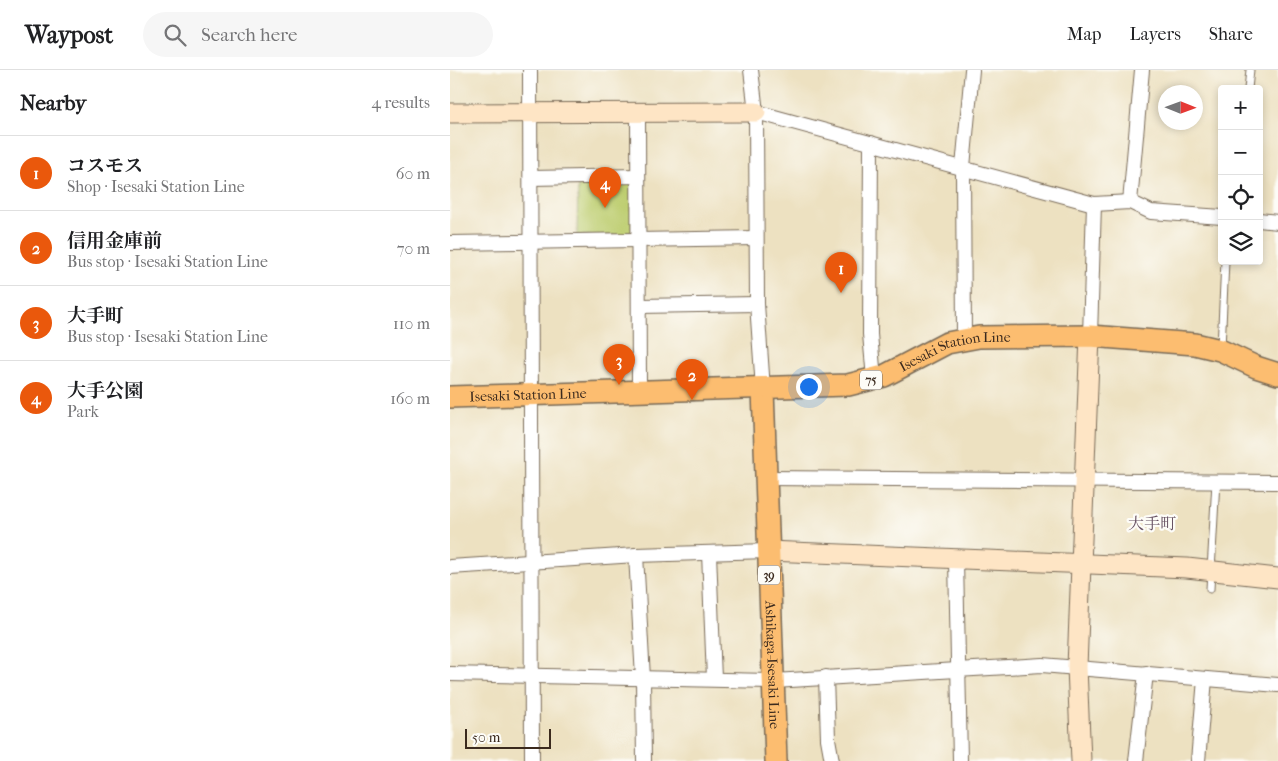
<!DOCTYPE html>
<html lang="en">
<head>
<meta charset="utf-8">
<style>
	body { margin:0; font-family:"IM FELL French Canon","Noto Serif JP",serif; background:#f6f6f6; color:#202124 }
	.controls { position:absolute; right:15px; top:15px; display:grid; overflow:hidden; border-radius:5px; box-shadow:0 2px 8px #0003 }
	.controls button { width:45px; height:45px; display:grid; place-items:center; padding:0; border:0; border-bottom:1px solid #e0e0e0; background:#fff; color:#202124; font:25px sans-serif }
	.compass { position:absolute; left:708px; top:15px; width:45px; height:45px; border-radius:50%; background:#fff; box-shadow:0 2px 8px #0003; rotate:91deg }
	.scale { position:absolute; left:15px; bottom:12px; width:86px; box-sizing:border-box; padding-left:5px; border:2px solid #3b2a1e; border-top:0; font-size:14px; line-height:18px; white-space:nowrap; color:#3b2a1e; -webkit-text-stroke:4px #fdfcf7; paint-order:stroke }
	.you { position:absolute; left:358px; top:316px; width:18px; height:18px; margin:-12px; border:4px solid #fff; border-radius:50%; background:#1a73e8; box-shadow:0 0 0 8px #1a73e833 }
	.badge { display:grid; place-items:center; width:32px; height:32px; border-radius:50%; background:#ea580c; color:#fff; font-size:16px; font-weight:700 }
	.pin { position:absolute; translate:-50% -41px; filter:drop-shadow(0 1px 2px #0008) }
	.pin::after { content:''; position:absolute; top:26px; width:18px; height:15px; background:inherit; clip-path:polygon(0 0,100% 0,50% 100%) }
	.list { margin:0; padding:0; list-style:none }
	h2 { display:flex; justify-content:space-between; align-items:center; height:65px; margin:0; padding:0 20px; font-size:21px }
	h2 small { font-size:16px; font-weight:400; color:#757577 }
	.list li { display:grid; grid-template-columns:32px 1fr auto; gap:15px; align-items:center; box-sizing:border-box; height:75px; padding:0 20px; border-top:1px solid #e0e0e0 }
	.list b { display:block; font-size:19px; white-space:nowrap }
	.list p { margin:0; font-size:16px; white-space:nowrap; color:#757577 }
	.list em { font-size:16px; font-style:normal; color:#757577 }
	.icon { flex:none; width:28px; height:28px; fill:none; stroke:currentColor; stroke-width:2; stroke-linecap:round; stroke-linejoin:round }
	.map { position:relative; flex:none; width:828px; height:691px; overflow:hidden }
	header { display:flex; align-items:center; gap:30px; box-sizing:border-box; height:70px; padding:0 25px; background:#fff; border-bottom:1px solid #e0e0e0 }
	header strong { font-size:24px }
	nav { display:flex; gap:28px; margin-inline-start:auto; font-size:18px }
	.search { width:350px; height:45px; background:#f6f6f6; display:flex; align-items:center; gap:12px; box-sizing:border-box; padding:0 18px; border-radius:28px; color:#757577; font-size:19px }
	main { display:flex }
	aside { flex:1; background:#fff }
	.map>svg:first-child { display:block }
	.green { fill:#bdcd6f; stroke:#7c7c46 }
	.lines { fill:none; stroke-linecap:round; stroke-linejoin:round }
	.lane-casing { stroke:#796a57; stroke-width:9 }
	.street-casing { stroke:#796a57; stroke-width:16 }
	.secondary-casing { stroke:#796a57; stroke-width:21 }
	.primary-casing { stroke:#796a57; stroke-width:24 }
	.lane { stroke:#fff; stroke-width:7 }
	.street { stroke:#fff; stroke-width:14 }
	.secondary { stroke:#fee5c5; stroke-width:19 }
	.primary { stroke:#fcbd6f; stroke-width:21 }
	.labels { text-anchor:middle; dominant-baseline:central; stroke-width:4.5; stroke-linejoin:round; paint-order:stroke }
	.shield { fill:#fdfcf7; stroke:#75695f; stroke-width:1 }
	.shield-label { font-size:12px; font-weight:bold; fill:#3b2a1e }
	.street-label { font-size:14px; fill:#3b2a1e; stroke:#fdfcf7 }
	.quarter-label { font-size:16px; fill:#685263; stroke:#fdfcf7 }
</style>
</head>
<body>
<header>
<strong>Waypost</strong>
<div class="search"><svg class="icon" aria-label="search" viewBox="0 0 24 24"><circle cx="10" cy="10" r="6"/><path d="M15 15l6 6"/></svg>Search here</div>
<nav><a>Map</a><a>Layers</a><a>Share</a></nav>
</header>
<main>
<aside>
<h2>Nearby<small>4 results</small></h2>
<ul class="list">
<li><span class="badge">1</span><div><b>コスモス</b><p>Shop · Isesaki Station Line</p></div><em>60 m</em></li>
<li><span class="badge">2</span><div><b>信用金庫前</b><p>Bus stop · Isesaki Station Line</p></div><em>70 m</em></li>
<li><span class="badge">3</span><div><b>大手町</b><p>Bus stop · Isesaki Station Line</p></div><em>110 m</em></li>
<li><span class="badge">4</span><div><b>大手公園</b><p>Park</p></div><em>160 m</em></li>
</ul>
</aside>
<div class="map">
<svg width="828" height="691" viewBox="0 0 828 691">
	<rect width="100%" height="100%" fill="#fdfcf7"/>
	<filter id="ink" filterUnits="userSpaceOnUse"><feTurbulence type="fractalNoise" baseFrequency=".02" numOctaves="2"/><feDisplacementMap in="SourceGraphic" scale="10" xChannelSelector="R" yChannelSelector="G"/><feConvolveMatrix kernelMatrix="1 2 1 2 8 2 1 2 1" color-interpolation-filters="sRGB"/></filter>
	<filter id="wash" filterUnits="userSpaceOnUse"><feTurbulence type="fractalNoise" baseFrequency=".0096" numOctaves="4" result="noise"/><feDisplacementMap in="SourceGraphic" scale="20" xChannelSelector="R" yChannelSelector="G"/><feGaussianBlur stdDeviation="1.12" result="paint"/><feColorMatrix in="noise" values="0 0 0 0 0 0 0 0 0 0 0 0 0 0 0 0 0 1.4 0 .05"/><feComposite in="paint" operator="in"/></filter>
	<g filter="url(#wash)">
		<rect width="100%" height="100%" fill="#ede1c1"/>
		<path class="green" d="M179 110 182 115V161L178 165 127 166 128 111Z"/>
	</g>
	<g filter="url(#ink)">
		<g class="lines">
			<g class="lane-casing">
				<g id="lane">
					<path d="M798 19 800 0"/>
					<path d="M771 278 775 191"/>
					<path d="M760 519 766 411"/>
				</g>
			</g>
			<g class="street-casing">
				<g id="street">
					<path d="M80 0 82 691"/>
					<path d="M301 0 306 42 307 234 313 319"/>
					<path d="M306 42 644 134 680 132 701 142 772 147"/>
					<path d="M188 43 189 322"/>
					<path d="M421 73 420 264 424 309"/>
					<path d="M81 108 188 106"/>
					<path d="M680 132 692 0"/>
					<path d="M809 150 828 152"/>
					<path d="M0 173 306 168"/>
					<path d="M189 236 307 234"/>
					<path d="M640 266 644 134"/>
					<path d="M514 269 513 97 522 0"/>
					<path d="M315 408 828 412"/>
					<path d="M259 483 264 609"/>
					<path d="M186 485 193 608 194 691"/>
					<path d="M506 489 510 691"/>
					<path d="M0 497 186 485 318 481"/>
					<path d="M0 604 324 611 592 595 828 615"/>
					<path d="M376 607 378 669 382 691"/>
					<path d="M686 691 696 603"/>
					<path d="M748 691 755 609"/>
				</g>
			</g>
			<g class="secondary-casing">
				<g id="secondary">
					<path d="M0 43 306 42"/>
					<path d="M318 481 737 498 828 508"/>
					<path d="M631 691 627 597 640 266"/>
				</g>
			</g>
			<g class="primary-casing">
				<g id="primary">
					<path id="s1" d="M313 319 326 691"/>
					<path id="s2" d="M0 327 398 315 434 306 497 273 529 267 640 266 745 274 770 280 806 297 828 304"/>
				</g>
			</g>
			<use href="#lane" class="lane"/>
			<use href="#street" class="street"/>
			<use href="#secondary" class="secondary"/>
			<use href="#primary" class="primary"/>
		</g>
	</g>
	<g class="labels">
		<g class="shield">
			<rect x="410" y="300.5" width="22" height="19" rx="4"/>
			<rect x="308" y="495.5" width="22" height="19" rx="4"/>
		</g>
		<g class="shield-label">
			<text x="421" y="310">75</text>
			<text x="319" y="505">39</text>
		</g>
		<g class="street-label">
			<text stroke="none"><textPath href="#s2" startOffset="512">Isesaki Station Line</textPath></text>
			<text stroke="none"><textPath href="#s2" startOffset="78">Isesaki Station Line</textPath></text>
			<text stroke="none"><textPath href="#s1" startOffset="276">Ashikaga-Isesaki Line</textPath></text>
		</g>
		<g class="quarter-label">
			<text x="702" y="453">大手町</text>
		</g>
	</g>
</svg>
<div class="controls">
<button>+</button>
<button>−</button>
<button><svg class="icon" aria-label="locate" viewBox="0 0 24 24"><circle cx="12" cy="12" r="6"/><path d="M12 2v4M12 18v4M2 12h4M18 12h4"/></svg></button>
<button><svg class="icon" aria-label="layers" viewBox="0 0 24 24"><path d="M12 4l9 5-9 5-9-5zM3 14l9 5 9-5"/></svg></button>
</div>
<svg class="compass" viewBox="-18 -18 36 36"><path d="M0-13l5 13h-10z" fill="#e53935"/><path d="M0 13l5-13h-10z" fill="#757577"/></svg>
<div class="scale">50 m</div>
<div class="you"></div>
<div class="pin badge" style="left:391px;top:223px">1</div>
<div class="pin badge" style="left:242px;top:330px">2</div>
<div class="pin badge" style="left:169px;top:315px">3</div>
<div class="pin badge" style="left:155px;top:138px">4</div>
</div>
</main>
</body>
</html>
